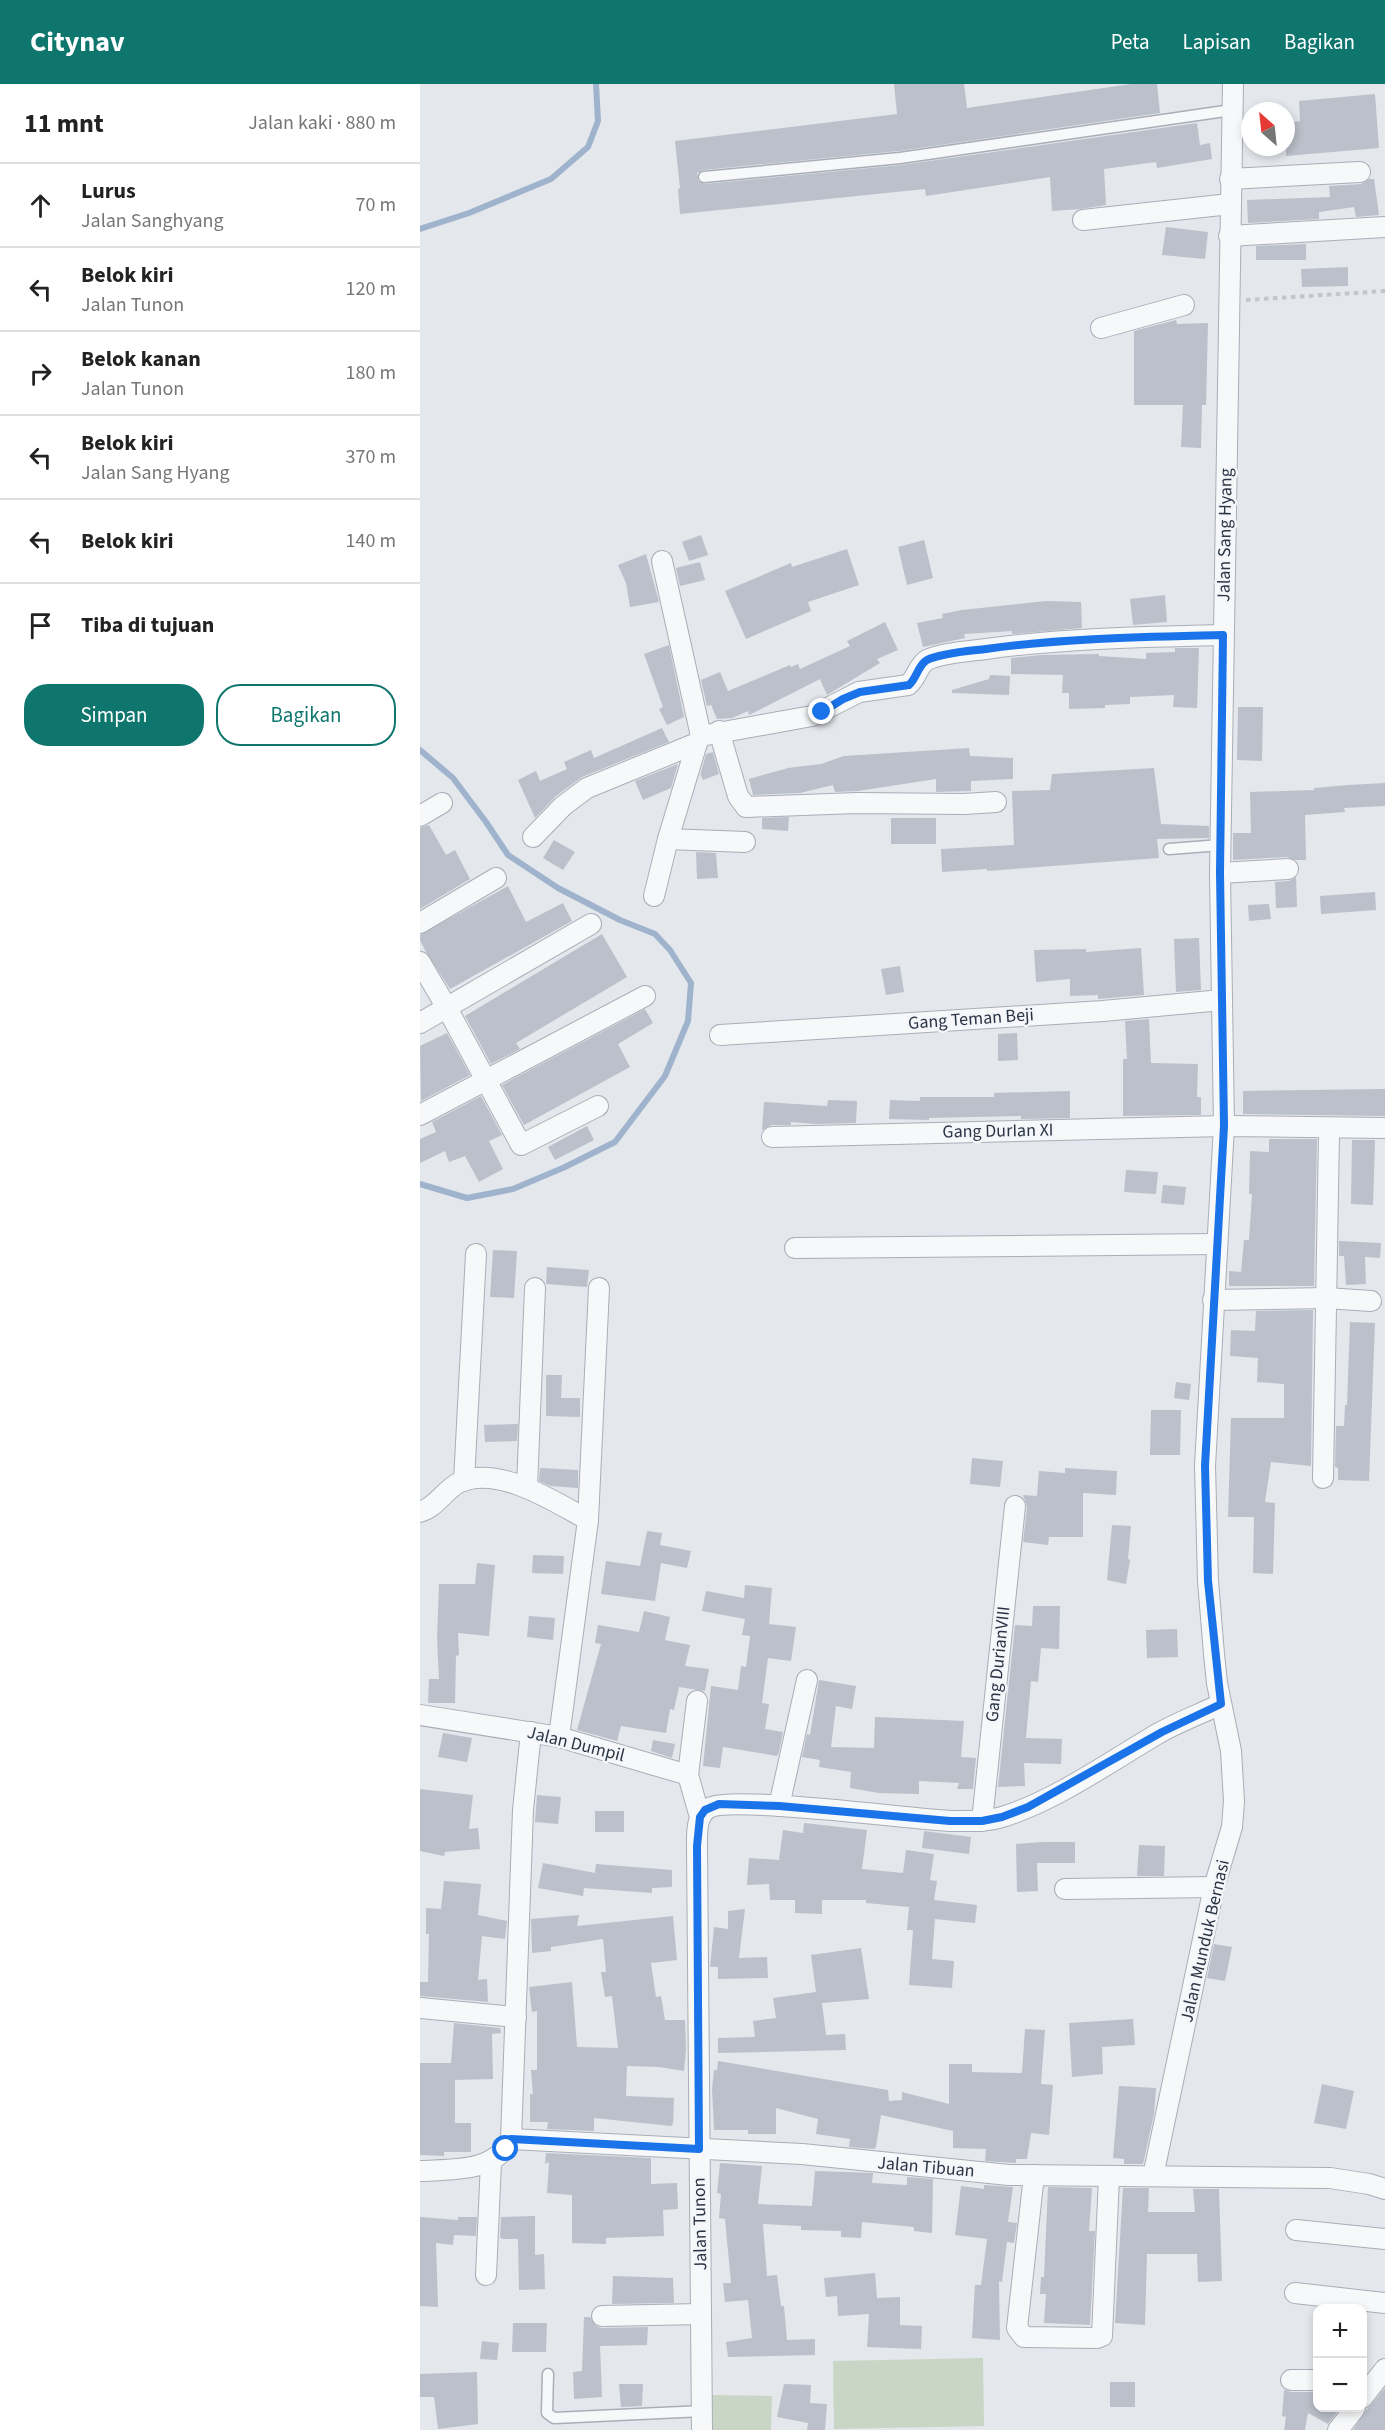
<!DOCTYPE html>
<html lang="id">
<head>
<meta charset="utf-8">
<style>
	body { margin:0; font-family:"Source Sans 3",sans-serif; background:#f2f2f2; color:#222 }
	.controls { position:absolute; right:18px; bottom:18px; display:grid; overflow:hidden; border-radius:12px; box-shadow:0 3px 9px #0003 }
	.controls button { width:54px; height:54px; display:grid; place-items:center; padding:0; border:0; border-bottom:2px solid #e0e0e0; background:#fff; color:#222; font:30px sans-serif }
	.compass { position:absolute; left:821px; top:18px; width:54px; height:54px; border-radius:50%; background:#fff; box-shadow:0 3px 9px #0003; rotate:333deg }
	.stop { position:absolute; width:18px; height:18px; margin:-14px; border:4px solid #1a73e8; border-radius:50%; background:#fff }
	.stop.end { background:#1a73e8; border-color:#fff; box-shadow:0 2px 6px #0008 }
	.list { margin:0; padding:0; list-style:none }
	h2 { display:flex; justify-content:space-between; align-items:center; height:78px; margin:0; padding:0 24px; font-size:26px }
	h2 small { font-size:20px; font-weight:400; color:#767676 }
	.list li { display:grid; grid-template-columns:39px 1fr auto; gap:18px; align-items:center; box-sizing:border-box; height:84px; padding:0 24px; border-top:2px solid #e0e0e0 }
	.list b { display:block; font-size:22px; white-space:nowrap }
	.list p { margin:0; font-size:20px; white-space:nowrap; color:#767676 }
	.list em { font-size:20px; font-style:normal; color:#767676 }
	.actions { display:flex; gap:12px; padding:18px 24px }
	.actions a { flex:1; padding:14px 0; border:2px solid #0f766e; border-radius:24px; text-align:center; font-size:21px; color:#0f766e }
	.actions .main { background:#0f766e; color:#fff }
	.icon { flex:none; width:33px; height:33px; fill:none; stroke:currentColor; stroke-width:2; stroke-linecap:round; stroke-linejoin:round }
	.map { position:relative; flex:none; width:965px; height:2346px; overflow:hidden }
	header { display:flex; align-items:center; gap:36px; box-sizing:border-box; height:84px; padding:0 30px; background:#0f766e; color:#fff }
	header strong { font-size:28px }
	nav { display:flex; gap:33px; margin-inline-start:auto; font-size:21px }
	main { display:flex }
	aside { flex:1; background:#fff }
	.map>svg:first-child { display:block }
	.green { fill:#c9d6c5 }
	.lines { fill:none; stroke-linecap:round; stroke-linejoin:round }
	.stream { stroke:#9fb4cc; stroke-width:6 }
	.building { fill:#bbc0ca }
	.lane-casing { stroke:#a9aeb7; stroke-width:13 }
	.street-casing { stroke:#a9aeb7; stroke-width:22 }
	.path { stroke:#c2c5cb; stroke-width:4; stroke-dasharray:4.5 4.5; stroke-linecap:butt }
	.lane { stroke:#f7f8fa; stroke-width:10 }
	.street { stroke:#f7f8fa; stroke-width:20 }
	.route { stroke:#1a73e8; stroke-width:8 }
	.labels { text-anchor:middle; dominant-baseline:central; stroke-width:5; stroke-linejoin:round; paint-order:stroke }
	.street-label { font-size:18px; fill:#2b3445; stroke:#f4f6f9 }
</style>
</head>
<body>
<header>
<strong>Citynav</strong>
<nav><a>Peta</a><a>Lapisan</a><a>Bagikan</a></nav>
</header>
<main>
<aside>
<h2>11 mnt<small>Jalan kaki · 880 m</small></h2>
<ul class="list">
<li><svg class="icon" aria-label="ahead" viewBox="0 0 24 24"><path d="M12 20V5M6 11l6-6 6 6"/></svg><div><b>Lurus</b><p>Jalan Sanghyang</p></div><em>70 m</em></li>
<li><svg class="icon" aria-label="left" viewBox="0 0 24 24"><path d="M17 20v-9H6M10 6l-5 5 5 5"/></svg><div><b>Belok kiri</b><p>Jalan Tunon</p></div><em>120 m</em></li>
<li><svg class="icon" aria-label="right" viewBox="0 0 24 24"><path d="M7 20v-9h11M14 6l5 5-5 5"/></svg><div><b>Belok kanan</b><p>Jalan Tunon</p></div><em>180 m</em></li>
<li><svg class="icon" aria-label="left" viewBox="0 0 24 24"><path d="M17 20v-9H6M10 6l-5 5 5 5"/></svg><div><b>Belok kiri</b><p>Jalan Sang Hyang</p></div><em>370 m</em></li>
<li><svg class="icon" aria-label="left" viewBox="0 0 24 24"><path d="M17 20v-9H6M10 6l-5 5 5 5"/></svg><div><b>Belok kiri</b></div><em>140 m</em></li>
<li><svg class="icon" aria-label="arrive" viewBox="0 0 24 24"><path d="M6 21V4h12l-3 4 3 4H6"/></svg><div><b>Tiba di tujuan</b></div></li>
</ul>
<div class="actions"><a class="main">Simpan</a><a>Bagikan</a></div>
</aside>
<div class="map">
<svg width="965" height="2346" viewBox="0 0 965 2346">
	<rect width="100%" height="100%" fill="#e4e7ec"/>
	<g class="green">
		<path d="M563 2274 564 2342 414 2345 413 2277Z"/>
		<path d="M291 2311 352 2312 351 2346H290Z"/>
	</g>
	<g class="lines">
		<g class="stream">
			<path d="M0 145 49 129 131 95 168 63 178 37 176 0"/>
			<path d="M0 666 33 694 66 738 88 771 138 804 200 836 235 850 250 866 271 899 268 937 245 992 195 1058 145 1083 93 1105 47 1114 0 1100"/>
		</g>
	</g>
	<g class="building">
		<path d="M474 0H544L547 24 711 0H737L740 29 479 67 283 86 277 89 278 97 285 100 481 81 777 39 780 61 790 59 792 75 737 84 736 78 684 85 686 121 660 125 632 127 630 93 506 112 505 105 260 130 258 105 260 104 255 57 477 30Z"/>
		<path d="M955 10 959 64 866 72V39L880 37 879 17Z"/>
		<path d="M949 95H954L959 131 936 133 934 123 899 128V135L828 139 827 116 910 113 909 102 941 100Z"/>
		<path d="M746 143 788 148 785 175 742 171Z"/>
		<path d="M886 160V176H836V162Z"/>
		<path d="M928 183V202L882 203 881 185Z"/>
		<path d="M756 236 757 240 788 239 786 321H782L781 364 761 363 763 321H714V247Z"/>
		<path d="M281 451 288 471 269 477 262 458Z"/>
		<path d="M504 456 513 494 487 501 478 463Z"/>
		<path d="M427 465 439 501 388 518 391 527 326 555 305 507 371 479 372 483Z"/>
		<path d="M226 470 239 518 210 523 206 499 198 481Z"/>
		<path d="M280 478 285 496 260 502 256 484Z"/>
		<path d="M745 511 747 538 713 541 710 515Z"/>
		<path d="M626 517 661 518 662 544 592 550V547L544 550 545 554 503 563 497 539 523 534 522 530 542 526Z"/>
		<path d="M465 538 478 566 457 575 460 579 407 611 400 595 329 631 328 627 312 634 297 635 291 621 287 622 281 596 300 588 308 607 370 581 371 583 378 580 380 585 430 562 427 557Z"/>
		<path d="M249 561 264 633 247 641 239 625 243 623 224 570Z"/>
		<path d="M755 564H779L777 624 753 623 754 611 710 613V620L685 621V624L649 625V609H642L643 591 591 590V574L621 571 679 570V572L726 575V569L755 568Z"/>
		<path d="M570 591 590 592 589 611 532 609V606L569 595Z"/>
		<path d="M818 623H843L842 677 817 676Z"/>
		<path d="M242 644 249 658 162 693 136 712 115 734 98 696 116 687 120 697 147 685 144 678 171 666 174 674Z"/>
		<path d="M549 664 550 672 593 674V695L551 697V707L516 708V695L438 707 415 708 413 701 380 709 333 711 329 695 368 684 401 680 424 672Z"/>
		<path d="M293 668 299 690 283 696 281 691 280 692 286 670Z"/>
		<path d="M258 680 251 704 223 716 215 697Z"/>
		<path d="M734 684 741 740 789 742V754L737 755 739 774 567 787V785L522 788 521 765 594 761 592 707 630 706 632 690Z"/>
		<path d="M965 699V722L924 724 925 728 885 731 886 776H875L867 773 813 776V749H831L830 708 894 706V704L928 701Z"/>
		<path d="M369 733 368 747 342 745V734Z"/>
		<rect x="471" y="734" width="45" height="26"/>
		<path d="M9 741 26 771 35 766 50 795 0 825V744Z"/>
		<path d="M134 756 155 768 143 786 123 774Z"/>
		<path d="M276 768 296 769 298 794 277 795Z"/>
		<path d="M876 793 877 823 856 824 855 798 869 797Z"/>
		<path d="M88 802 106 838 143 819 152 837 30 905 6 868 0 856V851Z"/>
		<path d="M955 808 956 826 901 830 900 812Z"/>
		<path d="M849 820 851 835 829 837 828 821Z"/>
		<path d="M182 850 207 893 96 959 100 965 71 980 45 932Z"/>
		<path d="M779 854 781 906 756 908 754 855Z"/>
		<path d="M721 864 724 911 678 915V911L650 912V895L616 898 614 866 666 865V868Z"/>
		<path d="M480 882 484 908 466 911 461 885Z"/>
		<path d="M225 925 233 939 198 960 210 983 104 1041 82 1001Z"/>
		<path d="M729 935 731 979 778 980 777 1013H781V1031L703 1032V975H707L705 937Z"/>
		<path d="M27 949 50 991 1 1017 0 962Z"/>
		<path d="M597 949 598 976 578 977V950Z"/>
		<path d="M965 1005V1032L823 1030V1007Z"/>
		<path d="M650 1007V1034L601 1035V1032L509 1034V1036L469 1035 470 1016 500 1017V1013H574V1009Z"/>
		<path d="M61 1012 82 1051 69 1057 83 1085 59 1098 45 1072 29 1078 25 1067 0 1079V1055L16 1048 12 1038Z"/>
		<path d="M408 1016 437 1017 436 1039 396 1040 371 1038V1041H351L342 1046 344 1018 407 1022Z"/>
		<path d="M167 1042 174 1056 135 1076 128 1063Z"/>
		<path d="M849 1055H897L894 1202H809V1187L821 1188 824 1156H829L832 1110H829L830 1067 849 1068Z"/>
		<path d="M932 1056H955L953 1121 931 1120Z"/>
		<path d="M706 1086 738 1088 736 1110 704 1108Z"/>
		<path d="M743 1101 766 1103 764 1121 741 1119Z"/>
		<path d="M919 1157 961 1159 960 1174 945 1173 946 1200 926 1201 924 1172H919Z"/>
		<path d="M73 1166 97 1167 94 1214 70 1213Z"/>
		<path d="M127 1183 169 1186 167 1203 126 1200Z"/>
		<path d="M893 1226 891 1382 851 1378 845 1418 855 1419 853 1490 833 1489 834 1433H808L811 1334H864V1300L837 1298 838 1274 810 1272 811 1246 835 1247 836 1227Z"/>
		<path d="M930 1238 955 1239 949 1397 918 1396V1384L915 1383 916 1342H924L925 1321H927Z"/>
		<path d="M126 1291H142L141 1314H160V1333L126 1332Z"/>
		<path d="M756 1298 771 1300 769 1316 754 1314Z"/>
		<path d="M731 1326H761L760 1371H730Z"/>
		<path d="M98 1340 97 1357 65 1358 64 1341Z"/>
		<path d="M552 1374 583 1377 580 1403 550 1400Z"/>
		<path d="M120 1384 158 1386V1404L130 1402 119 1397Z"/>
		<path d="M645 1384 697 1387 696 1411 663 1409V1453H629L628 1461 603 1458 607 1423 603 1411 617 1412 619 1387 645 1389Z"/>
		<path d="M692 1441 711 1442 708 1475 710 1476 706 1500 687 1496Z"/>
		<path d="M227 1447 242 1449 240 1461 271 1467 267 1484 241 1479 235 1517 181 1510 186 1477 220 1482Z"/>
		<path d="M113 1471 144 1472 143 1490 112 1489Z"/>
		<path d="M57 1479 75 1481 69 1552 38 1549 39 1571 36 1572 35 1619H8L9 1595H19L17 1555 19 1500H55Z"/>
		<path d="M325 1501 352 1504 349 1540 376 1543 371 1577 348 1574 342 1619 349 1620 345 1645 363 1648 359 1668 357 1672 303 1663 300 1684 283 1682 291 1602 318 1606 321 1582 326 1583 330 1552 322 1551 325 1535 282 1527 286 1507 324 1514Z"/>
		<path d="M613 1522H640L639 1565 621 1564 618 1598 611 1597 606 1654 642 1655 641 1680 604 1679 605 1702 578 1703 595 1541 612 1542Z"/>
		<path d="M224 1527 250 1533 245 1556 270 1561 265 1582 289 1585 285 1607 259 1603 254 1626 250 1625 246 1649 201 1642 197 1657 157 1646 181 1560 175 1559 178 1541 219 1548Z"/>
		<path d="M109 1532 135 1534 133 1556 107 1553Z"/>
		<path d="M757 1545 758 1573 727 1574 726 1546Z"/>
		<path d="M399 1596 436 1602 432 1625 416 1622 411 1663 454 1664 455 1633 544 1637 541 1673 556 1674 553 1705H537L539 1699 499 1697V1710L459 1709 430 1704 431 1688 399 1683 400 1676 382 1673 387 1650 390 1651Z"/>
		<path d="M23 1649 52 1654 47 1678 18 1673Z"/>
		<path d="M233 1656 255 1660 252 1674 231 1667Z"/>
		<path d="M0 1705 53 1711 49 1745 58 1744 60 1765 25 1768 24 1772 0 1767Z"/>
		<path d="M117 1711 141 1713 138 1740 115 1738Z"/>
		<rect x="175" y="1727" width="29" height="21"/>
		<path d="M384 1739 447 1746 442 1785 483 1789 486 1766 514 1770 510 1796 517 1797 514 1816 557 1821 555 1839 515 1835 512 1875 534 1877 532 1904 489 1901 493 1846H487L489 1823 446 1819V1816H402V1830L375 1829V1816H350L349 1800 327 1801 329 1774 359 1776 363 1746 383 1749Z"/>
		<path d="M504 1747 551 1753 549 1770 502 1764Z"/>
		<path d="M622 1758H655V1779H617L618 1807 597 1808 596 1760Z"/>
		<path d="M719 1761 745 1762 744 1792H717Z"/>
		<path d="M123 1779 175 1789 176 1780 252 1786V1803L232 1804V1809L164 1804 163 1812 118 1804Z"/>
		<path d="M24 1797 61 1800 58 1831 87 1837 85 1855 62 1852 58 1896 67 1895 68 1918 0 1912V1898H8L9 1850H6V1824L21 1825Z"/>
		<path d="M325 1825 319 1874 347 1873 348 1894 298 1895V1883H290L294 1843 308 1845V1827Z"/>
		<path d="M159 1831 157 1842 253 1832 257 1876 231 1879 236 1913 241 1912 245 1936H265L266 1965 264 1987 239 1983 207 1982 206 2012 254 2014 253 2040 251 2042 174 2034V2047L127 2045 128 2038H110V2010H113L111 1986H117V1927L112 1928 109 1903 152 1898 157 1963 198 1964 192 1912 185 1913 181 1888H186L183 1855 131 1863V1867L112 1869 111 1835Z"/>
		<path d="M794 1860 812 1863 805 1897 787 1894Z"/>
		<path d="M441 1864 449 1915 402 1919 406 1951 425 1950 426 1966 298 1969V1954L335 1953 333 1937 356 1934 353 1914 396 1908 391 1871Z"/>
		<path d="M713 1935 715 1961 682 1963 683 1990 652 1993 649 1939Z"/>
		<path d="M34 1939 80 1944 81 1949 72 1950 73 1995 35 1996V2039H51V2068H24V2072L0 2071V1979H31Z"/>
		<path d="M605 1945 625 1946 621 2000 633 2001 629 2051 611 2049 607 2075H596V2079L565 2077 566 2065 533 2064V2047L461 2031 456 2063 454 2065 429 2063 430 2055 396 2050 398 2035 356 2024V2050H328V2046H294L292 2005 294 1986H297L298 1977 468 2006 469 2017 482 2016V2008L529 2020V1980H552V1988L602 1989Z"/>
		<path d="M902 2000 934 2007 926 2045 894 2039Z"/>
		<path d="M699 2002 736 2004 734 2030 723 2080H704V2075L693 2074Z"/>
		<path d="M126 2069 231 2074V2100L257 2099 258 2125 243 2126 244 2152 186 2154V2160L152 2159V2111L127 2109 129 2078 125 2080Z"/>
		<path d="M300 2079 342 2082 338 2120 392 2122 395 2087 453 2089 452 2099 487 2101V2093L513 2095 512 2149 494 2147V2143L442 2138 441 2154 421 2153V2147L381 2146V2142L343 2140 347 2192 357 2191 361 2222H364L367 2256 395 2255V2271L308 2273 306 2258 332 2254 328 2216 305 2218 303 2199H311L305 2135 299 2134 301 2110 297 2109Z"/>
		<path d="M564 2101 593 2103 588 2138 597 2139 594 2159 587 2158 582 2198 579 2197 580 2256 552 2254 555 2201H561L567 2155 535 2151 541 2102 564 2105Z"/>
		<path d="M628 2103 672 2104 669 2147H675L670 2241 624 2239 626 2210H620L621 2193H624Z"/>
		<path d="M703 2104H729L728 2128H775L773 2105H799L802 2197 778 2198 777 2170H727L725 2241 695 2239Z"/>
		<path d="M115 2132V2171L124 2170 125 2205 99 2206 98 2155H82L80 2153 81 2133Z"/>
		<path d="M0 2133 38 2136V2133H57L56 2152 34 2151 33 2161 16 2159 18 2223 0 2222Z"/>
		<path d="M455 2189 457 2214 480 2213V2241L502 2242 501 2265 447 2263 449 2230 418 2232 417 2212 406 2213 404 2194Z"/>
		<path d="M193 2192 253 2194 254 2219 192 2220Z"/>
		<path d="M164 2233H170L176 2242 182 2244 228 2243 227 2261 180 2262 182 2313 154 2315 153 2288 162 2287Z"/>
		<path d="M93 2239H127L126 2268H92Z"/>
		<path d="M62 2257 79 2259 77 2276 60 2275Z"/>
		<path d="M57 2288 58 2340 18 2345 14 2313H0V2290Z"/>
		<rect x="690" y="2298" width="25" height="25"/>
		<path d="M199 2300H223L222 2322 201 2323Z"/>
		<path d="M364 2300 391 2301 390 2319 407 2320 405 2346H387L388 2339 357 2333Z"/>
		<path d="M965 2304V2346H933L947 2325Z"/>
		<path d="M864 2306 871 2308H897V2324H920L908 2340 888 2329 885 2346H864L866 2333 862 2332Z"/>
	</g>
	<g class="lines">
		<g class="lane-casing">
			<g id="lane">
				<path d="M284 93 480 74 812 26"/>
				<path d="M749 765 801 761"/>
				<path d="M128 2290 127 2329 134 2334 283 2327"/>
			</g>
		</g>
		<g class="street-casing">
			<g id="street">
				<path d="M810 95 940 88"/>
				<path d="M663 136 810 120"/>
				<path d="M809 152 965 143"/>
				<path d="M681 244 764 221"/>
				<path d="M242 477 281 652"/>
				<path d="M299 647 318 712 326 723 437 719 544 720 576 718"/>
				<path d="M277 659 248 755 325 758"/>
				<path d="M0 732 22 719"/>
				<path d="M113 753 143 722 167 704 277 659 281 652 392 632 439 608 488 601C497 594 498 581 507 576 521 569 550 567 566 565 644 554 723 553 803 551"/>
				<path d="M800 789 868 785"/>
				<path d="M234 812 248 755"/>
				<path d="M0 839 76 794"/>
				<path d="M0 878 27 924 101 1061 178 1022"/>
				<path d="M0 939 171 840"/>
				<path d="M300 951 683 927 802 916"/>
				<path d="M0 1031 225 912"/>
				<path d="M352 1053 804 1042 965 1044"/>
				<path d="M375 1164 797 1160"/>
				<path d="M793 1216 906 1214 951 1217"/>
				<path d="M903 1394 909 1051"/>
				<path d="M44 1397 56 1170"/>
				<path d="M107 1403 115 1204"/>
				<path d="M0 1428C17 1423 24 1406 40 1398 79 1381 135 1418 168 1436"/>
				<path d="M0 1631 139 1653 258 1688 268 1691 280 1733"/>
				<path d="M139 1653 168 1436 179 1204"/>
				<path d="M268 1691 277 1617"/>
				<path d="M359 1722 387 1596"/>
				<path d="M562 1737 595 1422"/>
				<path d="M645 1805 794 1803"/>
				<path d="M0 1924 96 1933"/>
				<path d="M91 2055 382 2070 589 2091 910 2094 949 2100 965 2105"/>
				<path d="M0 2087C33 2085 75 2089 91 2055L103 1726 111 1648"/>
				<path d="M614 2091 597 2244 604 2253 677 2254 682 2252 689 2093"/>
				<path d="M733 2092 794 1803 812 1743 814 1717 811 1667 797 1599 794 1570 788 1497 785 1382 804 1042 800 789 813 0"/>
				<path d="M876 2146 965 2155"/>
				<path d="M66 2191 71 2078"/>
				<path d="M875 2209 965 2219"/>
				<path d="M182 2232 281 2230"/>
				<path d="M871 2296H898"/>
				<path d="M942 2314 965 2285"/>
				<path d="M282 2346 277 1762C277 1750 276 1733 287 1725 307 1710 495 1736 532 1737 549 1737 566 1738 582 1733 635 1717 691 1677 739 1649 759 1638 780 1630 801 1620"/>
				<path d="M918 2346 935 2324"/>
			</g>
		</g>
		<path class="path" d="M826 216 965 207"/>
		<use href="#lane" class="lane"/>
		<use href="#street" class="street"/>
	</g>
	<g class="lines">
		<path class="route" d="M86 2065 91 2055 279 2065 277 1762 280 1733 285 1726 299 1720 359 1722 530 1737H562L582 1733 608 1723 742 1648 801 1620 788 1497 785 1382 804 1042 800 789 803 551C723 553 644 554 566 565 550 567 521 569 507 576 498 581 497 594 489 601L440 608 423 615 402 628"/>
	</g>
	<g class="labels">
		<g class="street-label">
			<text transform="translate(805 451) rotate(-89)">Jalan Sang Hyang</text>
			<text transform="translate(551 935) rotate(-4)">Gang Teman Beji</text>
			<text transform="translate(578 1047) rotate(-1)">Gang DurIan XI</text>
			<text transform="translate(578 1580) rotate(-84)">Gang DurianVIII</text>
			<text transform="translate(156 1660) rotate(14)">Jalan Dumpil</text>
			<text transform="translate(785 1857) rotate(-77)">Jalan Munduk Bernasi</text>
			<text transform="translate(506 2083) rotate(5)">Jalan Tibuan</text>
			<text transform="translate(280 2140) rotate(-91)">Jalan Tunon</text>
		</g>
	</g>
</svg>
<div class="controls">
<button>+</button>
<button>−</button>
</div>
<svg class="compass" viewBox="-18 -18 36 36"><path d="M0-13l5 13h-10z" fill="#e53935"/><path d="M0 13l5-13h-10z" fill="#767676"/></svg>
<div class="stop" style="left:86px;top:2065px"></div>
<div class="stop end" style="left:402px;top:628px"></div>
</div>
</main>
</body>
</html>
